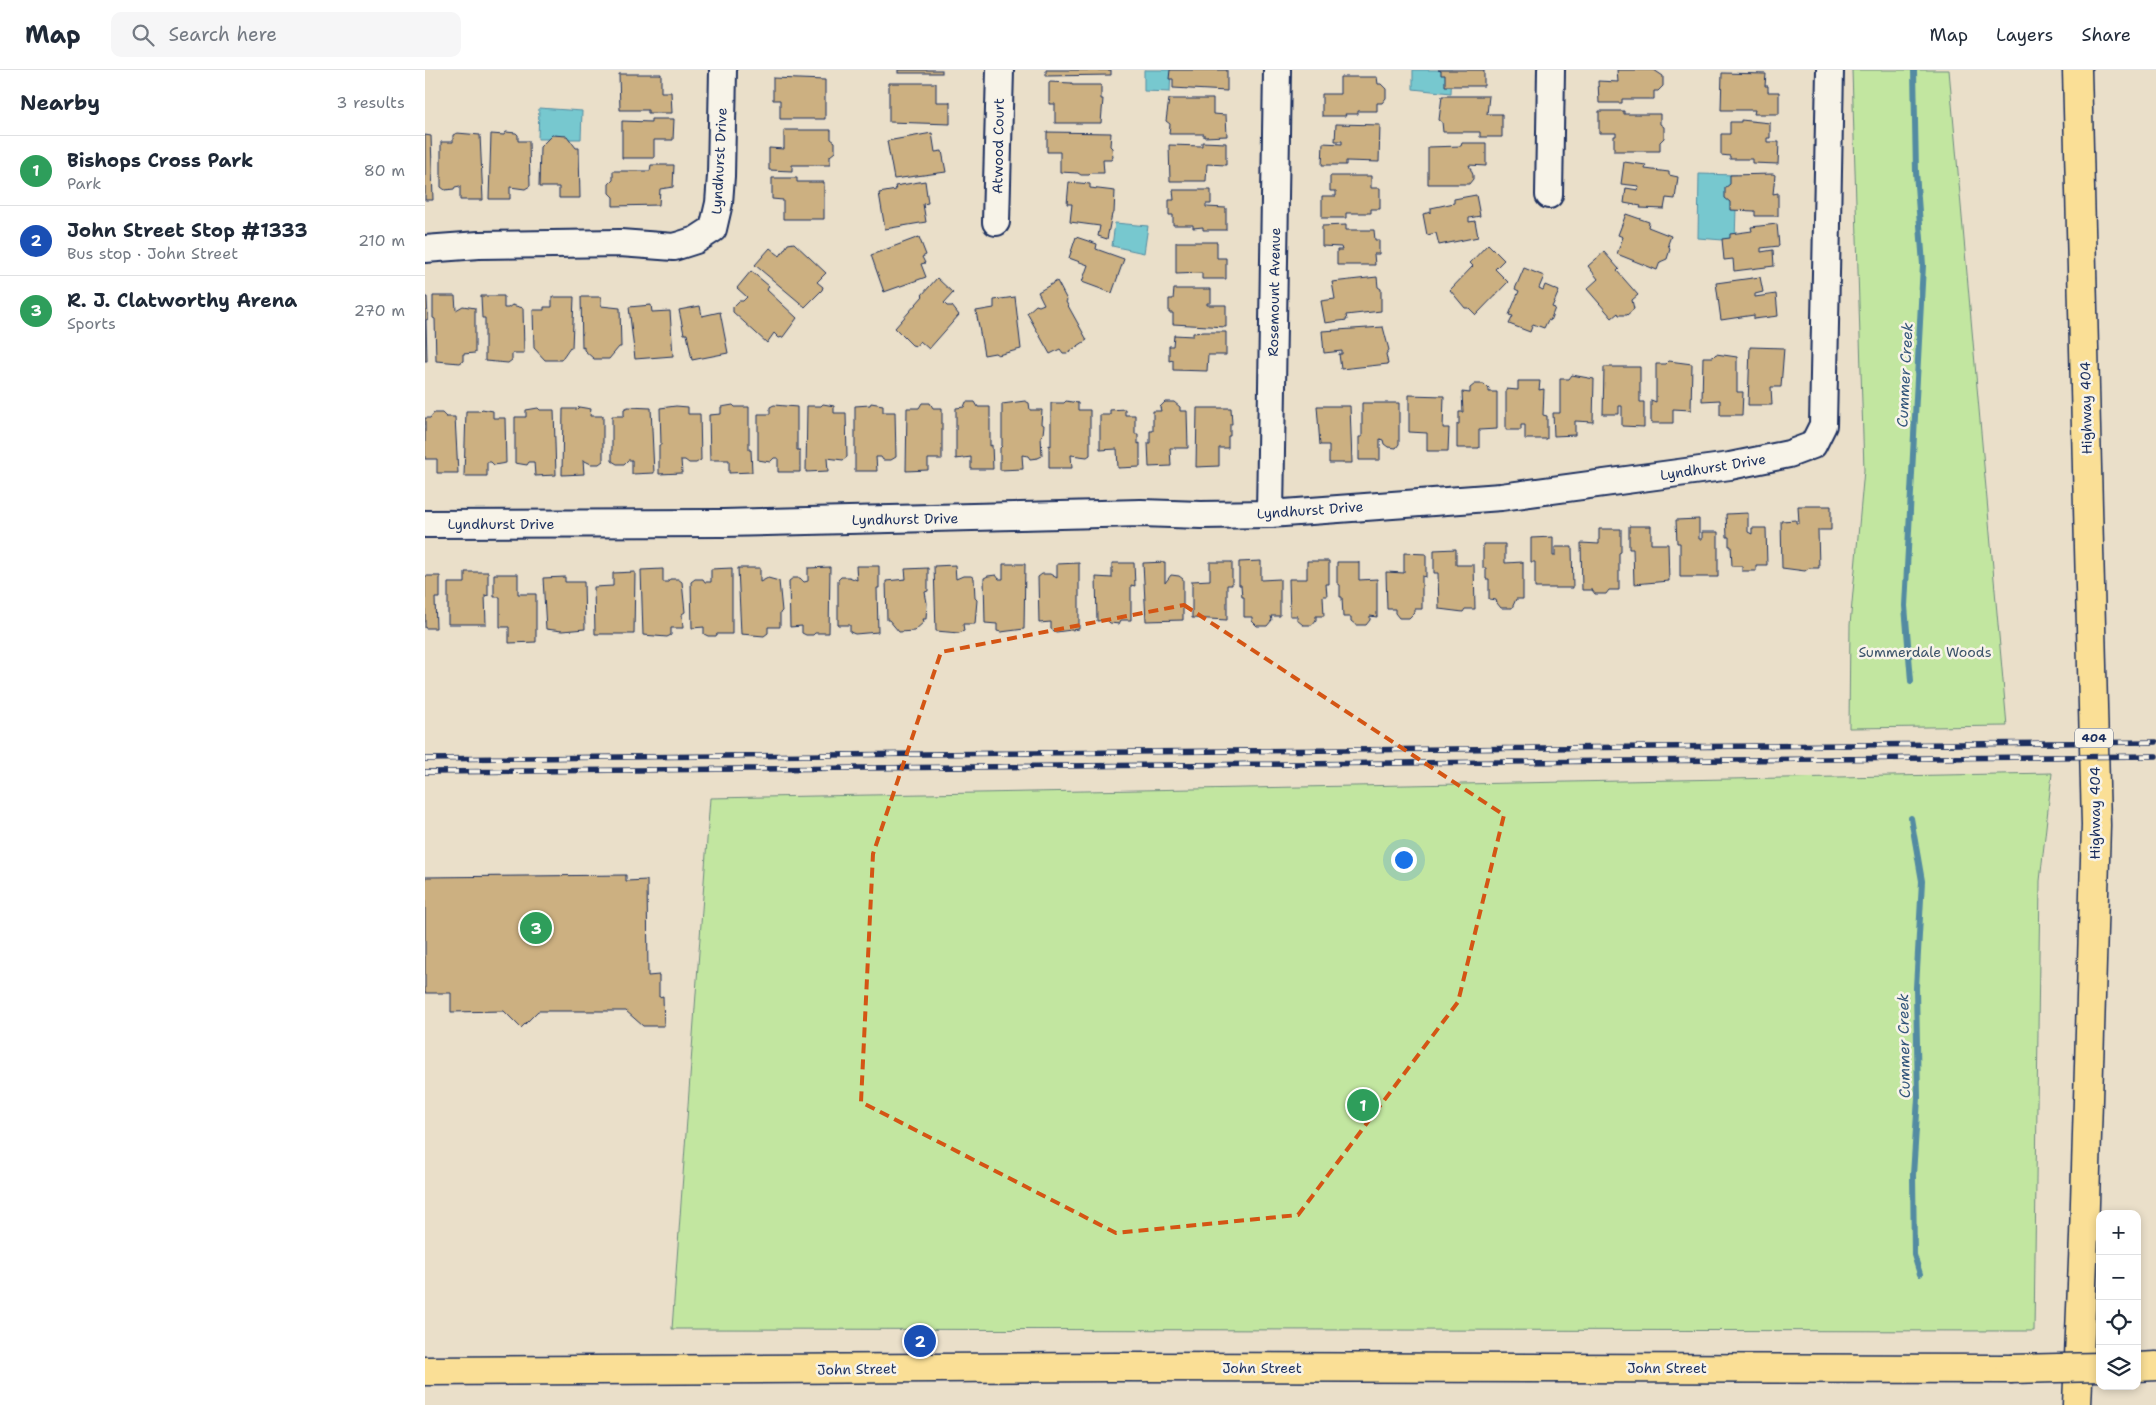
<!DOCTYPE html>
<html lang="en">
<head>
<meta charset="utf-8">
<style>
	body { margin:0; font-family:"Shantell Sans",sans-serif; background:#f6f6f7; color:#1f2937 }
	.controls { position:absolute; right:15px; bottom:15px; display:grid; overflow:hidden; border-radius:10px; box-shadow:0 2px 8px #0003 }
	.controls button { width:45px; height:45px; display:grid; place-items:center; padding:0; border:0; border-bottom:1px solid #e0e1e3; background:#fff; color:#1f2937; font:25px sans-serif }
	.you { position:absolute; left:978px; top:789px; width:18px; height:18px; margin:-12px; border:4px solid #fff; border-radius:50%; background:#1a73e8; box-shadow:0 0 0 8px #1a73e833 }
	.badge { display:grid; place-items:center; width:32px; height:32px; border-radius:50%; background:#2563eb; color:#fff; font-size:16px; font-weight:700 }
	.pin { position:absolute; translate:-50% -50%; border:2px solid #fff; box-shadow:0 1px 5px #0006 }
	.list { margin:0; padding:0; list-style:none }
	h2 { display:flex; justify-content:space-between; align-items:center; height:65px; margin:0; padding:0 20px; font-size:21px }
	h2 small { font-size:16px; font-weight:400; color:#747a83 }
	.list li { display:grid; grid-template-columns:32px 1fr auto; gap:15px; align-items:center; box-sizing:border-box; height:70px; padding:0 20px; border-top:1px solid #e0e1e3 }
	.list b { display:block; font-size:19px; white-space:nowrap }
	.list p { margin:0; font-size:16px; white-space:nowrap; color:#747a83 }
	.list em { font-size:16px; font-style:normal; color:#747a83 }
	.icon { flex:none; width:28px; height:28px; fill:none; stroke:currentColor; stroke-width:2; stroke-linecap:round; stroke-linejoin:round }
	.map { position:relative; flex:none; width:1731px; height:1335px; overflow:hidden }
	header { display:flex; align-items:center; gap:30px; box-sizing:border-box; height:70px; padding:0 25px; background:#fff; border-bottom:1px solid #e0e1e3 }
	header strong { font-size:24px }
	nav { display:flex; gap:28px; margin-inline-start:auto; font-size:18px }
	.search { width:350px; height:45px; background:#f6f6f7; display:flex; align-items:center; gap:12px; box-sizing:border-box; padding:0 18px; border-radius:10px; color:#747a83; font-size:19px }
	main { display:flex }
	aside { flex:1; background:#fff }
	.map>svg:first-child { display:block }
	.green { fill:#c2e6a0; stroke:#6e8a7f }
	.water { fill:#77c8cf; stroke:#528ba2 }
	.lines { fill:none; stroke-linecap:round; stroke-linejoin:round }
	.stream { stroke:#528ba2; stroke-width:6 }
	.building { fill:#ccb081; stroke:#1b2f5e }
	.minor-casing { stroke:#1b2f5e; stroke-width:30 }
	.major-casing { stroke:#1b2f5e; stroke-width:31 }
	.highway-casing { stroke:#1b2f5e; stroke-width:31 }
	.minor { stroke:#f7f3e8; stroke-width:26 }
	.major { stroke:#fadf96; stroke-width:28 }
	.highway { stroke:#fadf96; stroke-width:28 }
	.rail-casing { stroke:#1b2f5e; stroke-width:5.5 }
	.rail { stroke:#f7f3e8; stroke-width:4; stroke-dasharray:11; stroke-linecap:butt }
	.major-bridge-casing { stroke:#1b2f5e; stroke-width:31; stroke-linecap:butt }
	.major-bridge { stroke:#fadf96; stroke-width:28 }
	.marked { fill:none; stroke:#d45514; stroke-width:4; stroke-dasharray:10 6; stroke-linejoin:round }
	.labels { text-anchor:middle; dominant-baseline:central; stroke-width:5; stroke-linejoin:round; paint-order:stroke }
	.shield { fill:#f7f3e8; stroke:#5d6a87; stroke-width:1 }
	.shield-label { font-size:12px; font-weight:bold; fill:#1b2f5e }
	.street-label { font-size:14px; fill:#1b2f5e; stroke:#f7f3e8 }
	.park-label { font-size:14px; fill:#3c546b; stroke:#f7f3e8 }
	.water-label { font-size:15px; font-style:italic; fill:#32557a; stroke:#f7f3e8 }
</style>
</head>
<body>
<header>
<strong>Map</strong>
<div class="search"><svg class="icon" aria-label="search" viewBox="0 0 24 24"><circle cx="10" cy="10" r="6"/><path d="M15 15l6 6"/></svg>Search here</div>
<nav><a>Map</a><a>Layers</a><a>Share</a></nav>
</header>
<main>
<aside>
<h2>Nearby<small>3 results</small></h2>
<ul class="list">
<li><span class="badge" style="background:#2e9e5b">1</span><div><b>Bishops Cross Park</b><p>Park</p></div><em>80 m</em></li>
<li><span class="badge" style="background:#1a4fb4">2</span><div><b>John Street Stop #1333</b><p>Bus stop · John Street</p></div><em>210 m</em></li>
<li><span class="badge" style="background:#2e9e5b">3</span><div><b>R. J. Clatworthy Arena</b><p>Sports</p></div><em>270 m</em></li>
</ul>
</aside>
<div class="map">
<svg width="1731" height="1335" viewBox="0 0 1731 1335">
	<rect width="100%" height="100%" fill="#eadfc9"/>
	<filter id="ink" filterUnits="userSpaceOnUse"><feTurbulence type="fractalNoise" baseFrequency=".02" numOctaves="2"/><feDisplacementMap in="SourceGraphic" scale="10" xChannelSelector="R" yChannelSelector="G"/><feConvolveMatrix kernelMatrix="1 2 1 2 8 2 1 2 1" color-interpolation-filters="sRGB"/></filter>
	<g filter="url(#ink)">
		<g class="green">
			<path d="M1427 0H1524L1582 656 1424 658 1425 555 1439 400Z"/>
			<path d="M1627 703 1615 811 1609 1261 247 1259 285 728Z"/>
		</g>
		<g class="water">
			<path d="M719 0H746L745 22 719 21Z"/>
			<path d="M988 0H1027L1026 23 988 19Z"/>
			<path d="M114 38 157 41 156 69H113Z"/>
			<path d="M1274 104 1312 105 1310 171 1273 168Z"/>
			<path d="M690 153 723 156 719 183 687 176Z"/>
		</g>
		<g class="lines">
			<g class="stream">
				<path d="M1486 611 1480 536 1498 195 1491 102 1489 0"/>
				<path d="M1486 748 1497 811 1491 918 1493 1028 1488 1105 1489 1185 1495 1204"/>
			</g>
		</g>
		<g class="building">
			<rect x="473" y="0" width="44" height="3"/>
			<path d="M621 0H686V5L621 6Z"/>
			<path d="M745 0H802V21L748 18V9H744Z"/>
			<path d="M1013 0H1059V16H1020V5H1016V1Z"/>
			<path d="M1192 0H1229L1238 6V16L1233 21H1229V29H1197V33H1174L1173 11 1193 12Z"/>
			<path d="M1297 3 1341 4 1340 16H1343V22H1354V44H1329L1330 40H1296Z"/>
			<path d="M194 4H236V22H246L247 43H223V40H195Z"/>
			<path d="M915 7H952L953 14H956L961 19V28L957 33H952V41H933V44H920L921 46H897V24H915Z"/>
			<path d="M348 8 400 10V49H355V30H348Z"/>
			<path d="M624 12 647 13V15H676V29H678L676 53H630V34H624Z"/>
			<path d="M464 13H511V32H525V54L464 52Z"/>
			<path d="M1017 26H1064L1062 44H1077V67H1055V62H1018L1017 52 1014 50Z"/>
			<path d="M744 29H788V44L801 45 802 66 779 67V64H744L745 54 741 51Z"/>
			<path d="M1174 41H1199V44H1235V54L1239 57V68L1235 72V81H1189V66H1191V63H1174Z"/>
			<path d="M226 49H249L248 70H229V88H197V51L226 52Z"/>
			<path d="M1316 50 1345 53V68H1342V72H1354L1353 94 1327 93V89H1305V86L1296 85V64H1305V52H1316Z"/>
			<path d="M911 54 955 55 954 92 921 91V95H897L898 73 917 74V71H910Z"/>
			<path d="M359 60H406V69L410 72V82L405 86V95H367V101L344 100V78L359 79Z"/>
			<path d="M81 62 91 63 93 65V71H104L105 116 100 119 85 117V129H64L66 64 79 65Z"/>
			<path d="M622 62 686 63 685 76 687 78 688 87 686 90H678L679 103H666L664 105H656L653 103 635 102V82H622Z"/>
			<path d="M32 63 55 65 58 130H35V116L30 117 29 119 20 120 16 117V72H28V65Z"/>
			<path d="M507 63 510 82 517 81 521 102 469 109 462 71Z"/>
			<path d="M0 65 6 66 8 130H0Z"/>
			<path d="M127 65 142 66 151 78H154L155 128H134V117H114L115 77Z"/>
			<path d="M777 72 801 73V95L782 94 781 111H745L744 75 777 76Z"/>
			<path d="M1037 73H1061V96L1044 95 1048 105V109L1044 114H1003V77L1036 76Z"/>
			<path d="M1199 92 1221 95 1220 99 1244 102V105L1253 107 1250 129 1241 128 1239 139 1215 138 1216 136 1199 133 1201 118 1213 120 1214 116 1196 114Z"/>
			<path d="M226 95H249L248 117 235 119 234 135 188 136V127L184 123V114L188 110V101H225Z"/>
			<path d="M1348 104 1350 105 1348 124 1353 123V146H1330V141L1305 140V132L1300 128V118L1305 114V105Z"/>
			<path d="M905 106H946V118H955V139H946V143H921V148H897V126H911V121H905Z"/>
			<path d="M347 108H372V112H399V149H358V130L347 129Z"/>
			<path d="M500 111 503 133 498 134 501 152 460 159 454 123 471 120 470 116Z"/>
			<path d="M644 112 665 114V118L690 121 689 143 687 144 682 169 673 166 675 156 645 152 647 134H642Z"/>
			<path d="M748 120H786V134H781V137L801 138V160H778V157L768 158V155H748V145H744V130H749Z"/>
			<path d="M1051 125 1055 146 1044 148V152L1050 151 1053 167 1014 175 1011 163 1002 165 998 144 1006 142V138L1029 133V129Z"/>
			<path d="M1201 144 1224 152 1223 157 1246 166 1243 174 1245 179 1242 189 1235 192 1232 200 1192 184 1198 167 1193 165Z"/>
			<path d="M1352 154 1354 176 1336 178V182L1348 180 1349 196 1309 201 1308 189 1299 190 1297 169 1305 168V164L1327 161 1326 157Z"/>
			<path d="M921 155V160H949L950 170H954V184H949L950 195H912V180H917L916 177 897 176V156Z"/>
			<path d="M494 167 501 185 497 187 500 193 496 194 501 207 459 222 446 185Z"/>
			<path d="M651 167 672 174 671 179 699 189 687 223 657 212 663 195 644 188Z"/>
			<path d="M751 172H792V188H801V209H777V203L751 204Z"/>
			<path d="M369 173 401 203 392 212 398 217 397 220 380 237 330 195 345 178 355 186 363 174Z"/>
			<path d="M1063 174 1079 190 1070 199 1083 212 1051 245 1044 238H1040L1025 220 1048 196 1045 193Z"/>
			<path d="M1179 182 1194 199 1192 201 1213 225 1207 230 1209 239 1202 245H1194L1193 243 1187 248 1162 219 1173 209 1163 196Z"/>
			<path d="M1099 198 1119 206 1114 218 1118 220 1120 215 1134 221 1127 237 1130 238 1125 251 1123 250 1119 258 1108 254 1105 262 1084 254 1088 246 1084 245 1094 221 1090 219Z"/>
			<path d="M326 201 344 216 342 220 372 248 358 267 354 268 349 263 342 273 308 242V237L314 231H318L322 227 312 218Z"/>
			<path d="M952 207 953 217 956 219V241L921 245 922 250 900 253 896 231 910 229 907 212Z"/>
			<path d="M1335 207 1338 222 1330 224V227L1351 224 1353 246 1329 249V245L1296 250 1291 213Z"/>
			<path d="M512 208 528 223 519 233 522 236H527L534 245 504 279 495 271 491 276 487 275 470 258 498 226 497 225Z"/>
			<path d="M632 211 642 230 641 232 662 270 642 283H638L635 279 625 284 602 243 611 235 614 236 619 234 613 222Z"/>
			<path d="M749 219H786V233H782V235H801V257L748 254V243H744V229H748Z"/>
			<path d="M8 226H30L31 240 38 236 50 238V283L38 284V291L35 293 11 291 10 249 8 248Z"/>
			<path d="M56 226H79V238H83L87 235 98 238 99 283H87V290L83 293 60 291V248H57Z"/>
			<path d="M0 227H2L3 249 1 250 2 291H0Z"/>
			<path d="M127 227H149L147 278 145 277 136 290H120L109 278 108 240H119V237H127Z"/>
			<path d="M156 227H176V236L195 238 196 277H194L184 289H169L159 280V277L157 278Z"/>
			<path d="M590 227 596 279 573 285 570 283 559 285 551 241 569 238V230Z"/>
			<path d="M226 235 227 242 245 241 248 286 210 289 204 237Z"/>
			<path d="M275 236 277 246 295 242 303 283 267 290 262 264H259L254 240Z"/>
			<path d="M958 257 964 280 961 284 963 294 916 299 914 284H917V281L899 283 897 261Z"/>
			<path d="M779 262H801V285H783L782 301 748 300V290L744 291V276H748L749 265 768 266V263Z"/>
			<path d="M1325 277 1359 278 1356 317H1346L1347 335H1323Z"/>
			<path d="M1291 284 1312 287V322H1318L1317 345H1295V330L1277 331 1278 287H1288Z"/>
			<path d="M1244 291 1267 294 1266 340 1248 339V353H1226V330L1231 332V294H1241Z"/>
			<path d="M1179 297H1215V332H1219V357L1197 356V336H1194V344H1178Z"/>
			<path d="M1147 305 1169 309 1168 352 1150 351V365L1129 366 1128 343H1135V309H1144Z"/>
			<path d="M1093 311H1115L1114 320 1119 319 1118 345 1122 346V369H1100V355H1096V360H1081V319L1093 320Z"/>
			<path d="M1050 314H1059L1064 319V322H1072V359L1054 360V378H1032V354H1034V342H1038L1037 322 1045 323V318Z"/>
			<path d="M984 325 1019 326 1018 358H1024L1023 381H1002V363L984 362Z"/>
			<path d="M600 331 604 333 605 340H617L616 354 619 355 618 364 616 366 617 386 613 388 605 389 603 386 597 385 598 399 575 400V378L577 376V334Z"/>
			<path d="M641 331 653 333V340H665V385L662 387 646 385 647 398H624V375L626 376V333H639Z"/>
			<path d="M541 332H550L553 337H565V376L567 375 568 399H546V387L531 389V338L539 337Z"/>
			<path d="M740 332H749L755 337V341H762L763 378H745L746 396 724 397 723 373H725V361H728V341H736L735 337Z"/>
			<path d="M446 333 458 335V342H470L471 387 466 390H458L456 387H451L452 401H430V336L445 335Z"/>
			<path d="M497 333H505L508 338H517V389H503V400L481 401 482 338H494Z"/>
			<path d="M937 333H974V374L971 378 963 377 959 374 958 370 955 369V390H934V367H937Z"/>
			<path d="M398 334 409 336V343H421L422 387 418 390 402 388 403 401 381 402 382 336H396Z"/>
			<path d="M308 335 310 337H324V380H326L327 402 304 403V390H285L284 345 296 344V337Z"/>
			<path d="M349 335 372 337V380H375V402H353V388H349L345 392 333 390V344H345V337Z"/>
			<path d="M251 336 263 337V344H275L276 390 271 393H264L260 390H256L257 403 234 404V375H236L235 338Z"/>
			<path d="M892 336H925L927 393H904V375H895Z"/>
			<path d="M154 337 166 339 165 346H178V391L174 394H166L158 390 159 404 137 405 138 339H152Z"/>
			<path d="M203 337 226 338 229 403 207 404V390H203L199 394H192L187 391V346H199V339Z"/>
			<path d="M113 338 115 340H129L131 405 110 406 109 392H104L102 395 90 393V347H101V340Z"/>
			<path d="M772 338H806L807 354H805V366H803V378H794V396L771 397Z"/>
			<path d="M57 339 68 341V348H80L81 393 69 395 66 392H62V406H39L41 341H55Z"/>
			<path d="M700 339V345H710V364H713V374L715 373V397L693 398 692 379 675 380V345H685V340Z"/>
			<path d="M9 343H17L21 347H30L33 403H12V389H0V348H5Z"/>
			<path d="M1373 436H1406V460H1393L1394 498H1384L1380 501 1357 498 1356 451 1371 450V453H1374Z"/>
			<path d="M1323 443V462L1327 464V458H1341L1342 495H1331V501H1317V496H1307L1306 476H1304V467H1302L1301 444Z"/>
			<path d="M1274 449V469H1277V462H1293V507H1255V473H1252L1251 450Z"/>
			<path d="M1204 456H1226V474H1243L1244 511 1209 514 1208 479H1204Z"/>
			<path d="M1174 459H1196V482L1194 483V520H1184L1181 524H1170L1167 520H1157L1156 473 1174 474Z"/>
			<path d="M1128 467V486H1130V477H1147L1148 518H1110V492H1106V468Z"/>
			<path d="M1058 474H1080V493L1098 492V529H1091L1087 538H1076L1072 533 1071 530 1064 529V509H1061V498H1058Z"/>
			<path d="M1031 479V495H1049L1050 539H1040L1038 542 1014 539 1013 503H1009V480Z"/>
			<path d="M979 483 1001 484V507L997 506V539H989V543L984 548H974L970 543V539H962L961 502 979 503Z"/>
			<path d="M836 491V510L855 509V546H846L847 550 842 556H832L827 551V547H819V527H817L816 515H814V492Z"/>
			<path d="M882 491H904V514H901L902 526H898L899 546H891V550L887 555H878L872 550V546H865L864 509H882Z"/>
			<path d="M740 492V513L746 505 754 506 758 509V550L721 551 718 493Z"/>
			<path d="M785 492H807V515H802V550L767 548V511L785 510Z"/>
			<path d="M912 492H934V510L952 509V547L945 546V550L941 555H931L926 551V547H918L917 527H915V515L912 513Z"/>
			<path d="M654 493V559L631 562 626 559V552L614 553 613 507 617 504H625L632 508V494Z"/>
			<path d="M687 493H709L710 516 706 515V550H696L694 554 685 553 682 550 672 551 671 507 687 508Z"/>
			<path d="M578 494H600L599 559 576 562 572 561V554L560 553 559 508 563 506 571 505 574 509H578Z"/>
			<path d="M530 495 531 509 538 506H546L549 508 550 528 552 530 550 554H538L539 561 534 563 511 561 509 496Z"/>
			<path d="M431 496H454V518H452L453 562 430 564 425 562V555H413V510L416 507H424L432 510Z"/>
			<path d="M405 497 404 563H390L388 565H381L377 563V556L365 557 364 511 368 508H375L379 512 383 511V498Z"/>
			<path d="M307 498V564H292L291 566H283L279 564V557L267 558 266 512 270 509H278L280 512H286V499Z"/>
			<path d="M313 498H335V512L343 508 354 511 357 541 355 543V557H343V563L339 566 316 564Z"/>
			<path d="M503 498V521L500 522 502 533 501 549H498L499 552 489 561 474 562 464 550H462L461 511 481 509 480 499Z"/>
			<path d="M238 499V512H243L245 509H253L257 512 260 542 257 544 258 558H246V565L242 567 218 565 216 500Z"/>
			<path d="M40 502H63V526L60 525 61 554H23V513H40Z"/>
			<path d="M210 502 209 564H170L169 517 188 516V503Z"/>
			<path d="M69 504H93V524H111V572L84 573V557H75V527H69Z"/>
			<path d="M0 506H15V528H10L11 558H0Z"/>
			<path d="M140 507V512H159L160 559 137 561 121 559 118 508Z"/>
			<path d="M201 805V811L222 810 223 906 234 905V927L238 926 239 956H218L201 941H113L96 958 79 941 26 942V923H0V807Z"/>
		</g>
		<g class="lines">
			<g class="minor-casing">
				<g id="minor">
					<path d="M1124 125 1126 0"/>
					<path d="M571 152 575 0"/>
					<path d="M0 179 54 175 195 173 249 177 271 170 288 159 294 133 296 106 298 0"/>
					<path d="M845 444 852 0"/>
					<path d="M0 454 298 453 716 443 776 445 845 444 1076 427 1305 396 1364 384 1388 375 1398 355 1405 0"/>
				</g>
			</g>
			<g class="major-casing">
				<g id="major">
					<path d="M1712 1297 1731 1296"/>
					<path d="M0 1301 690 1297 1585 1299"/>
				</g>
			</g>
			<g class="highway-casing">
				<path id="highway" d="M1652 1335 1659 1167 1671 755 1652 0"/>
			</g>
			<use href="#minor" class="minor"/>
			<use href="#major" class="major"/>
			<use href="#highway" class="highway"/>
			<g class="rail-casing">
				<g id="rail">
					<path d="M0 689 1731 672"/>
					<path d="M0 702 1731 686"/>
				</g>
			</g>
			<use href="#rail" class="rail"/>
			<g class="major-bridge-casing">
				<path id="major-bridge" d="M1585 1299 1675 1297"/>
			</g>
			<use href="#major-bridge" class="major-bridge"/>
		</g>
	</g>
	<path class="marked" d="M759 535 1079 745 1033 932 873 1145 691 1163 436 1032 448 784 516 582Z"/>
	<g class="labels">
		<rect class="shield" x="1650" y="658.5" width="38" height="19" rx="4"/>
		<g class="shield-label">
			<text x="1669" y="668">404</text>
		</g>
		<g class="street-label">
			<text transform="translate(573 76) rotate(-89)">Atwood Court</text>
			<text transform="translate(294 91) rotate(-87)">Lyndhurst Drive</text>
			<text transform="translate(849 222) rotate(-89)">Rosemount Avenue</text>
			<text transform="translate(1661 338) rotate(-91)">Highway 404</text>
			<text transform="translate(1288 397) rotate(-9)">Lyndhurst Drive</text>
			<text transform="translate(885 440) rotate(-4)">Lyndhurst Drive</text>
			<text transform="translate(480 449) rotate(-1)">Lyndhurst Drive</text>
			<text x="76" y="454">Lyndhurst Drive</text>
			<text transform="translate(1670 743) rotate(-90)">Highway 404</text>
			<text x="837" y="1298">John Street</text>
			<text x="1242" y="1298">John Street</text>
			<text transform="translate(432 1299) rotate(-1)">John Street</text>
		</g>
		<g class="park-label">
			<text x="1500" y="582">Summerdale Woods</text>
		</g>
		<g class="water-label">
			<text transform="translate(1480 305) rotate(-87)">Cummer Creek</text>
			<text transform="translate(1479 976) rotate(-91)">Cummer Creek</text>
		</g>
	</g>
</svg>
<div class="controls">
<button>+</button>
<button>−</button>
<button><svg class="icon" aria-label="locate" viewBox="0 0 24 24"><circle cx="12" cy="12" r="6"/><path d="M12 2v4M12 18v4M2 12h4M18 12h4"/></svg></button>
<button><svg class="icon" aria-label="layers" viewBox="0 0 24 24"><path d="M12 4l9 5-9 5-9-5zM3 14l9 5 9-5"/></svg></button>
</div>
<div class="you"></div>
<div class="pin badge" style="left:938px;top:1035px;background:#2e9e5b">1</div>
<div class="pin badge" style="left:495px;top:1271px;background:#1a4fb4">2</div>
<div class="pin badge" style="left:111px;top:858px;background:#2e9e5b">3</div>
</div>
</main>
</body>
</html>
